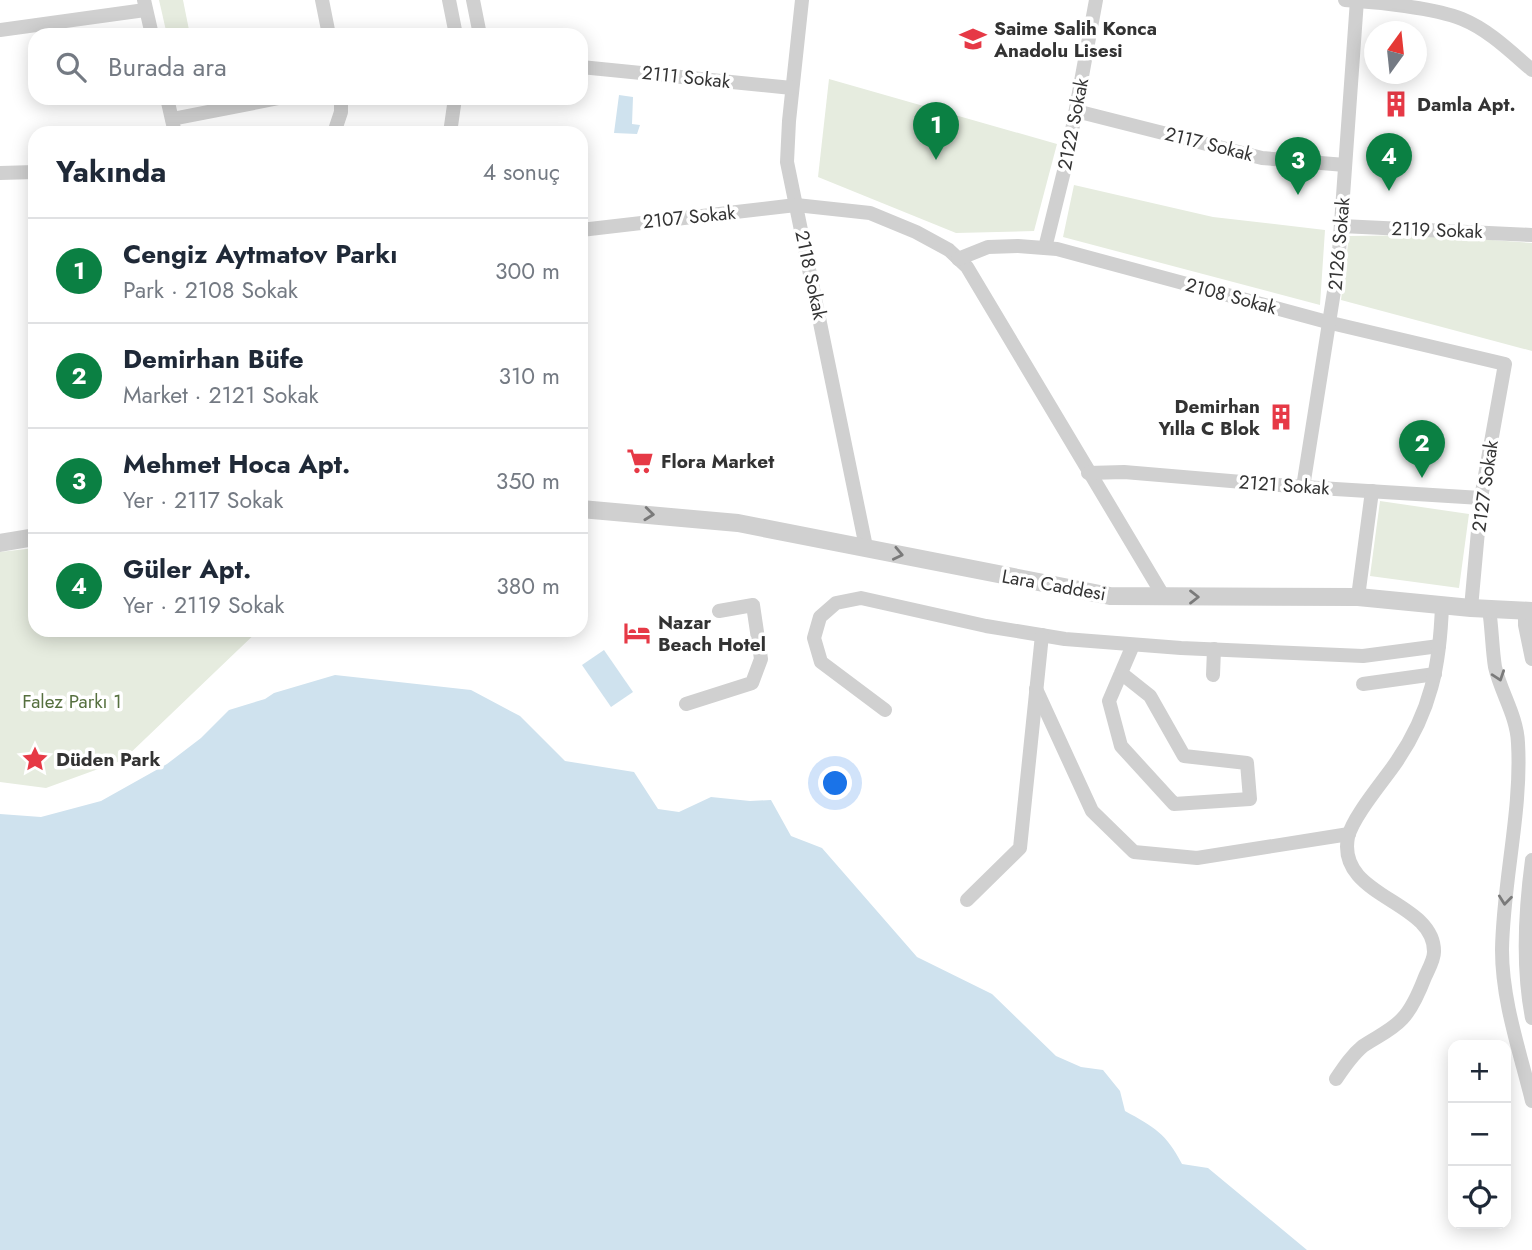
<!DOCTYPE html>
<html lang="tr">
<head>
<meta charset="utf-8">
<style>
	body { margin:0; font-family:Jost,sans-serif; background:#f6f6f7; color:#1f2937 }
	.controls { position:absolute; right:21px; bottom:21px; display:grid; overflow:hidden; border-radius:14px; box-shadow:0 4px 18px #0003 }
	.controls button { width:63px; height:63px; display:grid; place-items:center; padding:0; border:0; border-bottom:2px solid #e0e1e3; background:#fff; color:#1f2937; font:35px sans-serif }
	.compass { position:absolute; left:1364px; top:21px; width:63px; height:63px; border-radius:50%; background:#fff; box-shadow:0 4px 18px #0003; rotate:15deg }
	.you { position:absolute; left:836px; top:784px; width:24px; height:24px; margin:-18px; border:5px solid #fff; border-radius:50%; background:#1a73e8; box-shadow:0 0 0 10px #1a73e833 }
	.badge { display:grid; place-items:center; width:46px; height:46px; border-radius:50%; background:#0b8043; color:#fff; font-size:23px; font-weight:700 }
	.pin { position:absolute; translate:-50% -58px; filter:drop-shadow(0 2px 4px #0008) }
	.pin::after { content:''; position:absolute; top:37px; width:24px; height:21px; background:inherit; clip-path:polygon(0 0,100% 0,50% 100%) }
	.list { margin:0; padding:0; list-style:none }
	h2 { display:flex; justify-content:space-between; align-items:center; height:91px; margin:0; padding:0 28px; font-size:30px }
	h2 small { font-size:23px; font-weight:400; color:#747a83 }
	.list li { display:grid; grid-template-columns:46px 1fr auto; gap:21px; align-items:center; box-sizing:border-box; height:105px; padding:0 28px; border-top:2px solid #e0e1e3 }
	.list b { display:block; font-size:26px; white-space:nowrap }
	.list p { margin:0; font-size:23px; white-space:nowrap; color:#747a83 }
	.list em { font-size:23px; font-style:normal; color:#747a83 }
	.icon { flex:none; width:38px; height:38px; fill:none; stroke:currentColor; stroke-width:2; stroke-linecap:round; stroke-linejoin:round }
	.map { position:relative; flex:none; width:1532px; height:1250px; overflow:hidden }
	.search { position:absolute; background:#fff; box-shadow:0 4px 18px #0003; left:28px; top:28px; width:560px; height:77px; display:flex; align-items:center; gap:18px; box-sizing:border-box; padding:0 24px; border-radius:21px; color:#747a83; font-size:26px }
	.panel { position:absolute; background:#fff; box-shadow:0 4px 18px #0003; left:28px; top:126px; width:560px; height:511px; border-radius:21px }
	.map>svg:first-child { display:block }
	.green { fill:#e6ecdf }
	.water { fill:#cfe2ee }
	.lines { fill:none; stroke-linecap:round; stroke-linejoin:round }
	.minor { stroke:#d0d0d0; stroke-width:14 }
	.tertiary { stroke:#d0d0d0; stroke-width:18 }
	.oneway { stroke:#7a7a7a }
	.labels { text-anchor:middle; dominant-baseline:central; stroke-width:7; stroke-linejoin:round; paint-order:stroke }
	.poi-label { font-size:19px; font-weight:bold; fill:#333; stroke:#fff; text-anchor:start }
	.street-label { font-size:19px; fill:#333; stroke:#fff }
	.park-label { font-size:19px; fill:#56703f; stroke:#fff }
</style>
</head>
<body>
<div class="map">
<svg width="1532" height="1250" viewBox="0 0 1532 1250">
	<rect width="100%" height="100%" fill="#fff"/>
	<g class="green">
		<path d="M159 0H183L190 35H167Z"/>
		<path d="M829 79 1057 144 1034 231 956 233 818 177Z"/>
		<path d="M1074 185 1213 217 1325 230 1320 305 1063 237Z"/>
		<path d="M1424 235 1532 243V351L1341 300 1349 236Z"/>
		<path d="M1380 501 1469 514 1459 588 1370 576Z"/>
		<path d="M35 548V630H259L123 760 46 788 0 782V552Z"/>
	</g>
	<g class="water">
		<path d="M619 95 633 97 632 124 640 125 637 134 614 133Z"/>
		<path d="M604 650 633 692 611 707 582 665Z"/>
		<path d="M335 675 471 690 520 716 565 761 634 772 658 809 679 812 711 797 750 801 771 800 791 836 822 848 917 957 992 994 1056 1056 1081 1067 1103 1070 1120 1091 1125 1111C1154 1127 1166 1133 1182 1164L1208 1168 1307 1250H0V814L41 817 101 801 167 764 201 738 229 710 265 699 274 693Z"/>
	</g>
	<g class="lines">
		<g class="minor">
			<path d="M144 0 152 35"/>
			<path d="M322 0 329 35"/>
			<path d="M449 0 456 35"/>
			<path d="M473 0 480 35"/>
			<path d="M802 0 789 121 787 162 866 547"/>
			<path d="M1345 0C1376 2 1435 8 1462 19 1489 30 1511 52 1532 70"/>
			<path d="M0 30 145 10"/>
			<path d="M581 67 792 88"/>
			<path d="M167 98 175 133"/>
			<path d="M1076 111 1262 158 1345 165"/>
			<path d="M172 119 279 98"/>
			<path d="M334 133 341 112V98"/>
			<path d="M450 133 455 98"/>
			<path d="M0 173 35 172"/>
			<path d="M1341 226 1532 235"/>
			<path d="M581 230 796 205 870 213 916 232 949 250 967 267 1164 597"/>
			<path d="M1045 248 1066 163 1096 0"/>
			<path d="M958 259 988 247 1018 246 1057 249 1331 323 1505 364 1481 498 1471 608"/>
			<path d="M1088 473 1124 472 1303 487 1481 498"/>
			<path d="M1303 487 1338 266 1357 0"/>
			<path d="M1358 597 1372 491"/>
			<path d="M1489 609C1492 628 1492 648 1495 667 1501 693 1517 716 1518 743 1522 811 1503 881 1502 950 1502 1001 1520 1052 1532 1101"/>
			<path d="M1525 610V625L1532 659"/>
			<path d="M1121 673 1150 696 1184 756 1247 763 1250 799 1174 804 1121 746 1109 701 1133 645"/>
			<path d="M1213 675 1214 649"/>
			<path d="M1363 684 1435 674"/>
			<path d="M1036 689 1092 811 1134 852 1197 858 1349 834"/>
			<path d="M686 704 752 683 761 659 753 605 719 611"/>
			<path d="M885 710 821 662 814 638 820 617 836 603 861 598 986 626 1065 639 1181 648 1363 656 1439 646"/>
			<path d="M1532 860C1525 912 1522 967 1532 1018"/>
			<path d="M967 900 1020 848 1042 635"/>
			<path d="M1336 1079C1344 1067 1352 1055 1363 1046 1376 1037 1391 1031 1402 1019 1412 1009 1420 990 1425 977 1428 970 1434 960 1434 952 1435 900 1336 898 1348 837 1353 816 1385 779 1397 761 1431 711 1440 665 1442 605"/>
		</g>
		<g class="tertiary">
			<path d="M581 509 738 523 1110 596 1358 597 1471 608 1532 611"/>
			<path d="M0 543 35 537"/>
		</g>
	</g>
	<defs><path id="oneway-chevron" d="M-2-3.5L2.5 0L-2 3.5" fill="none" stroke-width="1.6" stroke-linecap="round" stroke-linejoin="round" transform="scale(1.75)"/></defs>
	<g class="oneway">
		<use href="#oneway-chevron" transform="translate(649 514) rotate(6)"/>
		<use href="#oneway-chevron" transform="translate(898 554) rotate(12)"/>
		<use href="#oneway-chevron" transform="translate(1194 597)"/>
		<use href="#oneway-chevron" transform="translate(1499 676) rotate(71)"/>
		<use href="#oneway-chevron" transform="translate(1505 900) rotate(96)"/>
	</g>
	<defs>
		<g id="school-bare" transform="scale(2.1)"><path d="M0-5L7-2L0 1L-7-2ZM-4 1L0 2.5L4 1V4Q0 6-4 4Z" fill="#e63946" stroke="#fff" stroke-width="2.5" paint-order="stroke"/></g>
		<g id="building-bare" transform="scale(2.1)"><path d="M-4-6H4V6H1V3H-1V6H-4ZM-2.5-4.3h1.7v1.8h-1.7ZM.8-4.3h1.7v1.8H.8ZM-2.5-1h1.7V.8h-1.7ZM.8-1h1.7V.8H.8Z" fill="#e63946" stroke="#fff" stroke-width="2.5" paint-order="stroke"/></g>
		<g id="supermarket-bare" transform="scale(2.1)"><path d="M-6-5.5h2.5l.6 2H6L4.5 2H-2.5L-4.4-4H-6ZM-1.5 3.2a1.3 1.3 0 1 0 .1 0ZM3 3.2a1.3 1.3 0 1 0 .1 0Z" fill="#e63946" stroke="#fff" stroke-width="2.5" paint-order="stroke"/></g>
		<g id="hotel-bare" transform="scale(2.1)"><path d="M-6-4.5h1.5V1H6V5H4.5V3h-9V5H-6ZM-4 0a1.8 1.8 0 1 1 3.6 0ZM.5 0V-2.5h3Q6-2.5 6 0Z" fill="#e63946" stroke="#fff" stroke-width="2.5" paint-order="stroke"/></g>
		<g id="sight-bare" transform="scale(2.1)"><path d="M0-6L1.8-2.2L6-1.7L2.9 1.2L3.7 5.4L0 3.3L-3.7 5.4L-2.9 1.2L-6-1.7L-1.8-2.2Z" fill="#e63946" stroke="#fff" stroke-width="2.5" paint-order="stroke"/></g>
	</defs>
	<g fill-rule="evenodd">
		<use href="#school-bare" x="973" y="39"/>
		<use href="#building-bare" x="1396" y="104"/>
		<use href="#building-bare" x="1281" y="417"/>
		<use href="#supermarket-bare" x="640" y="461"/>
		<use href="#hotel-bare" x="637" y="633"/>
		<use href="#sight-bare" x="35" y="759"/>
	</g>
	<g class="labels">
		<g class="poi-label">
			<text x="994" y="28">Saime Salih Konca<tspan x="994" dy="22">Anadolu Lisesi</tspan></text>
			<text x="1417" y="104">Damla Apt.</text>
			<text x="1260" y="406" text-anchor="end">Demirhan<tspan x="1260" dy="22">Yılla C Blok</tspan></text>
			<text x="661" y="461">Flora Market</text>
			<text x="658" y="622">Nazar<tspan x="658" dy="22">Beach Hotel</tspan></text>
			<text x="56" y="759">Düden Park</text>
		</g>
		<g class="street-label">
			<text transform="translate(686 77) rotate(6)">2111 Sokak</text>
			<text transform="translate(1073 124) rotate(-79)">2122 Sokak</text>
			<text transform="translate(1209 144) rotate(14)">2117 Sokak</text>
			<text transform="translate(689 217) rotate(-6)">2107 Sokak</text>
			<text transform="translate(1437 230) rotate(2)">2119 Sokak</text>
			<text transform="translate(1339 244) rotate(-85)">2126 Sokak</text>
			<text transform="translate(811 275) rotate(78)">2118 Sokak</text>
			<text transform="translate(1231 296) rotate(15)">2108 Sokak</text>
			<text transform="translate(1284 485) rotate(4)">2121 Sokak</text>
			<text transform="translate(1485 486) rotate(-82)">2127 Sokak</text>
			<text transform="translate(1054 585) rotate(10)">Lara Caddesi</text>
		</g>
		<g class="park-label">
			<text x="72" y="701">Falez Parkı 1</text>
		</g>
	</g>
</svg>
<div class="controls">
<button>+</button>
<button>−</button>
<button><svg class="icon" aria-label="locate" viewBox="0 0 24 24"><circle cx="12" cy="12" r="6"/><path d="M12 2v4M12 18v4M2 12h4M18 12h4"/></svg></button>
</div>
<svg class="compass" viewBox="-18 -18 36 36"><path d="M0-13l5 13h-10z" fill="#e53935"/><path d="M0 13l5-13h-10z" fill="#747a83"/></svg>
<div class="you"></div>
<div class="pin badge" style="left:936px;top:160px">1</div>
<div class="pin badge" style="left:1422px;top:478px">2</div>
<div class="pin badge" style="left:1298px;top:195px">3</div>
<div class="pin badge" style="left:1389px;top:191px">4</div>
<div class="search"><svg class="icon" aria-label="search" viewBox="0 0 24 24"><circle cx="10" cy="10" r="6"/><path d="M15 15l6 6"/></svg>Burada ara</div>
<section class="panel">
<h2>Yakında<small>4 sonuç</small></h2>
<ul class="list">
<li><span class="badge">1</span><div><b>Cengiz Aytmatov Parkı</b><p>Park · 2108 Sokak</p></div><em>300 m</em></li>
<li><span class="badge">2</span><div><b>Demirhan Büfe</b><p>Market · 2121 Sokak</p></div><em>310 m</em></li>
<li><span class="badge">3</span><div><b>Mehmet Hoca Apt.</b><p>Yer · 2117 Sokak</p></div><em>350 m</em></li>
<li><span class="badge">4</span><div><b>Güler Apt.</b><p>Yer · 2119 Sokak</p></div><em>380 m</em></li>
</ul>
</section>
</div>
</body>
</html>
